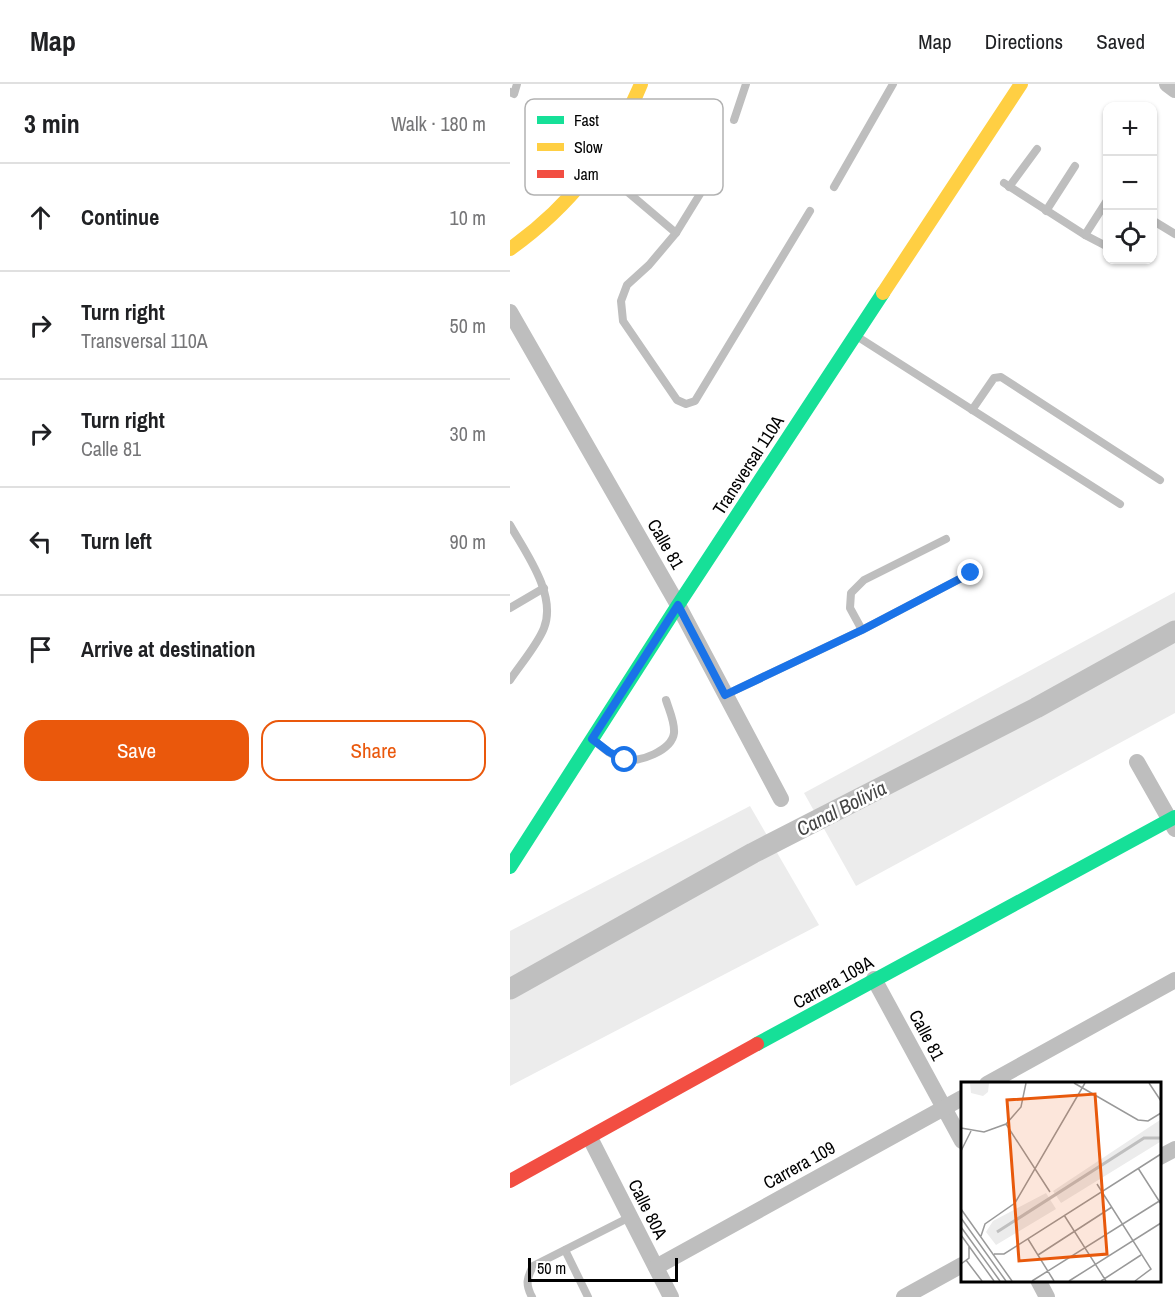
<!DOCTYPE html>
<html lang="en">
<head>
<meta charset="utf-8">
<style>
	body { margin:0; font-family:"Archivo Narrow",sans-serif; background:#f2f2f2; color:#202124 }
	.controls { position:absolute; right:18px; top:18px; display:grid; overflow:hidden; border-radius:12px; box-shadow:0 2px 4px #0004 }
	.controls button { width:54px; height:54px; display:grid; place-items:center; padding:0; border:0; border-bottom:2px solid #e0e0e0; background:#fff; color:#202124; font:30px sans-serif }
	.scale { position:absolute; left:18px; bottom:15px; width:150px; box-sizing:border-box; padding-left:6px; border:3px solid #000; border-top:0; font-size:16px; line-height:21px; white-space:nowrap; color:#000; -webkit-text-stroke:4px #fff; paint-order:stroke }
	.stop { position:absolute; width:18px; height:18px; margin:-14px; border:4px solid #1a73e8; border-radius:50%; background:#fff }
	.stop.end { background:#1a73e8; border-color:#fff; box-shadow:0 2px 6px #0008 }
	.list { margin:0; padding:0; list-style:none }
	h2 { display:flex; justify-content:space-between; align-items:center; height:78px; margin:0; padding:0 24px; font-size:26px }
	h2 small { font-size:20px; font-weight:400; color:#757577 }
	.list li { display:grid; grid-template-columns:39px 1fr auto; gap:18px; align-items:center; box-sizing:border-box; height:108px; padding:0 24px; border-top:2px solid #e0e0e0 }
	.list b { display:block; font-size:22px; white-space:nowrap }
	.list p { margin:0; font-size:20px; white-space:nowrap; color:#757577 }
	.list em { font-size:20px; font-style:normal; color:#757577 }
	.actions { display:flex; gap:12px; padding:18px 24px }
	.actions a { flex:1; padding:14px 0; border:2px solid #ea580c; border-radius:18px; text-align:center; font-size:21px; color:#ea580c }
	.actions .main { background:#ea580c; color:#fff }
	.icon { flex:none; width:33px; height:33px; fill:none; stroke:currentColor; stroke-width:2; stroke-linecap:round; stroke-linejoin:round }
	.map { position:relative; flex:none; width:665px; height:1213px; overflow:hidden }
	header { display:flex; align-items:center; gap:36px; box-sizing:border-box; height:84px; padding:0 30px; background:#fff; border-bottom:2px solid #e0e0e0 }
	header strong { font-size:28px }
	nav { display:flex; gap:33px; margin-inline-start:auto; font-size:21px }
	main { display:flex }
	aside { flex:1; background:#fff }
	.map>svg:first-child { display:block }
	.green { fill:#ececec }
	.lines { fill:none; stroke-linecap:round; stroke-linejoin:round }
	.canal { stroke:#bfbfbf; stroke-width:21 }
	.lane { stroke:#bebebe; stroke-width:8 }
	.street { stroke:#bebebe; stroke-width:16 }
	.fast { stroke:#16e098; stroke-width:14 }
	.slow { stroke:#ffcf43; stroke-width:14 }
	.jam { stroke:#f24e42; stroke-width:14 }
	.route { stroke:#1a73e8; stroke-width:8 }
	.labels { text-anchor:middle; dominant-baseline:central; stroke-width:5; stroke-linejoin:round; paint-order:stroke }
	.street-label { font-size:18px; fill:#000; stroke:#fff }
	.water-label { font-size:20px; font-style:italic; fill:#444; stroke:#fff }
	.inset-river { fill:none; stroke:#bfbfbf; stroke-width:3 }
	.inset-road { fill:none; stroke:#999; stroke-width:1.5 }
	.view { fill:#e8590c; fill-opacity:0.15; stroke:#e8590c; stroke-width:3 }
	.inset-edge { fill:none; stroke:#000; stroke-width:3 }
	.key { fill:#fff; stroke:#b2b2b2; stroke-width:1.5 }
	.key-label { font-size:16px; fill:#000 }
</style>
</head>
<body>
<header>
<strong>Map</strong>
<nav><a>Map</a><a>Directions</a><a>Saved</a></nav>
</header>
<main>
<aside>
<h2>3 min<small>Walk · 180 m</small></h2>
<ul class="list">
<li><svg class="icon" aria-label="ahead" viewBox="0 0 24 24"><path d="M12 20V5M6 11l6-6 6 6"/></svg><div><b>Continue</b></div><em>10 m</em></li>
<li><svg class="icon" aria-label="right" viewBox="0 0 24 24"><path d="M7 20v-9h11M14 6l5 5-5 5"/></svg><div><b>Turn right</b><p>Transversal 110A</p></div><em>50 m</em></li>
<li><svg class="icon" aria-label="right" viewBox="0 0 24 24"><path d="M7 20v-9h11M14 6l5 5-5 5"/></svg><div><b>Turn right</b><p>Calle 81</p></div><em>30 m</em></li>
<li><svg class="icon" aria-label="left" viewBox="0 0 24 24"><path d="M17 20v-9H6M10 6l-5 5 5 5"/></svg><div><b>Turn left</b></div><em>90 m</em></li>
<li><svg class="icon" aria-label="arrive" viewBox="0 0 24 24"><path d="M6 21V4h12l-3 4 3 4H6"/></svg><div><b>Arrive at destination</b></div></li>
</ul>
<div class="actions"><a class="main">Save</a><a>Share</a></div>
</aside>
<div class="map">
<svg width="665" height="1213" viewBox="0 0 665 1213">
	<rect width="100%" height="100%" fill="#fff"/>
	<g class="green">
		<path d="M665 508V629L346 802 294 709Z"/>
		<path d="M240 722 309 841 0 1002V847Z"/>
	</g>
	<g class="lines">
		<path class="canal" d="M0 905 243 769 526 624 665 547"/>
		<g class="lane">
			<path d="M0 8 4 10 7 0"/>
			<path d="M224 36 236 0"/>
			<path d="M208 68 190 110 166 149 139 181 117 201 111 217 113 237 167 316 176 320 185 317 300 127"/>
			<path d="M87 82 166 149"/>
			<path d="M494 99 575 151 598 163"/>
			<path d="M324 103 383 0"/>
			<path d="M499 103 527 65"/>
			<path d="M536 127 565 82"/>
			<path d="M642 136 665 150"/>
			<path d="M575 151 598 115"/>
			<path d="M348 253 610 420"/>
			<path d="M462 326 484 294 491 293 650 396"/>
			<path d="M0 441C16 469 47 511 34 544 28 560 10 581 0 596"/>
			<path d="M0 524 34 504"/>
			<path d="M352 546 340 524 341 509 354 496 436 455"/>
			<path d="M215 611 352 546 461 489"/>
			<path d="M85 657C93 664 102 672 113 675 129 680 162 666 164 649 165 638 159 626 156 616"/>
			<path d="M55 1166 78 1213"/>
			<path d="M22 1213C15 1200 17 1194 23 1182L120 1133"/>
		</g>
		<g class="street">
			<path d="M657 0 665 6"/>
			<path d="M0 228 168 521 271 715"/>
			<path d="M627 678 665 745"/>
			<path d="M364 895 452 1057"/>
			<path d="M477 1000 665 896"/>
			<path d="M80 1054 161 1213"/>
			<path d="M648 1074 665 1065"/>
			<path d="M146 1183 452 1014"/>
			<path d="M528 1196 537 1213"/>
			<path d="M394 1213 452 1181"/>
		</g>
		<g class="fast">
			<path d="M0 783 168 521 373 209"/>
			<path d="M247 960 665 733"/>
		</g>
		<g class="slow">
			<path d="M0 165C60 122 103 68 131 0"/>
			<path d="M373 209 511 0"/>
		</g>
		<path class="jam" d="M0 1097 247 960"/>
	</g>
	<g class="lines">
		<path class="route" d="M115 676 99 668 82 655 168 521 215 611 352 546 461 489"/>
	</g>
	<g class="labels">
		<g class="street-label">
			<text transform="translate(238 381) rotate(-57)">Transversal 110A</text>
			<text transform="translate(156 460) rotate(60)">Calle 81</text>
			<text transform="translate(323 898) rotate(-29)">Carrera 109A</text>
			<text transform="translate(417 951) rotate(62)">Calle 81</text>
			<text transform="translate(289 1081) rotate(-29)">Carrera 109</text>
			<text transform="translate(138 1125) rotate(63)">Calle 80A</text>
		</g>
		<g class="water-label">
			<text transform="translate(331 724) rotate(-27)">Canal Bolivia</text>
		</g>
	</g>
	<g transform="translate(451 998)">
		<rect width="200" height="200" fill="#fff"/>
		<path d="M9 1H28L27 10 22 14 10 11ZM199 38V60L100 121 92 109ZM85 111 95 127 35 163 25 150 32 139Z" fill="#ececec"/>
		<path class="inset-river" d="M36 150 183 56H200"/>
		<path class="inset-road" d="M113 1 177 38 187 39 200 31M188 1 200 19M45 42 89 110M0 46 23 50 45 42 60 25 65 1M0 69 10 49M177 86 200 122M136 102 190 187 174 199M0 127 51 199M103 133 145 199M0 136 45 199M0 145 39 199M0 153 33 199M20 154 24 142 54 121 124 1M67 157 93 199M33 172H43L200 72M77 173 151 125M5 178 21 199M0 182 8 176V164M71 199 200 118M108 199 200 141M140 199 180 173"/>
		<path class="view" d="M134 12 146 172 58 179 46 18Z"/>
		<rect width="200" height="200" class="inset-edge"/>
	</g>
	<rect x="15" y="15" width="198" height="96" rx="9" class="key"/>
	<rect x="27" y="32" width="27" height="8" fill="#16e098"/>
	<rect x="27" y="59" width="27" height="8" fill="#ffcf43"/>
	<rect x="27" y="86" width="27" height="8" fill="#f24e42"/>
	<g class="key-label">
		<text x="64" y="42">Fast</text>
		<text x="64" y="69">Slow</text>
		<text x="64" y="96">Jam</text>
	</g>
</svg>
<div class="controls">
<button>+</button>
<button>−</button>
<button><svg class="icon" aria-label="locate" viewBox="0 0 24 24"><circle cx="12" cy="12" r="6"/><path d="M12 2v4M12 18v4M2 12h4M18 12h4"/></svg></button>
</div>
<div class="scale">50 m</div>
<div class="stop" style="left:115px;top:676px"></div>
<div class="stop end" style="left:461px;top:489px"></div>
</div>
</main>
</body>
</html>
